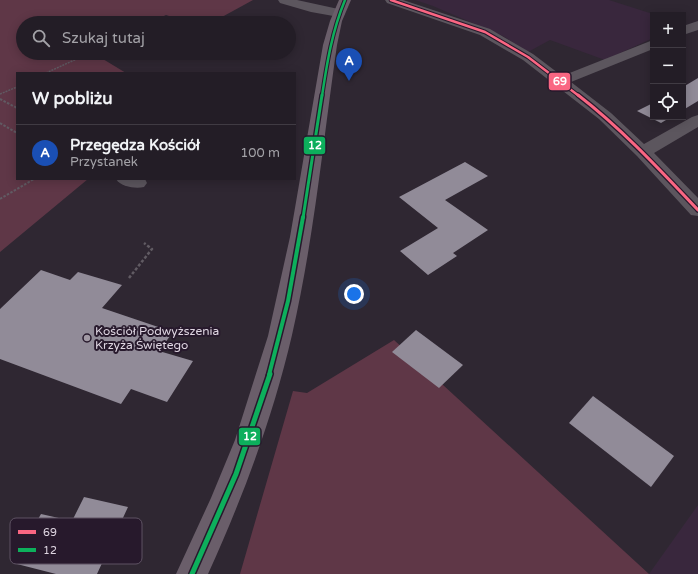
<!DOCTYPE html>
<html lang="pl">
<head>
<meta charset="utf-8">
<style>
	body { margin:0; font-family:"Varela Round",sans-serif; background:#2f2a32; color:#f1f3f6 }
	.controls { position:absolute; right:12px; top:12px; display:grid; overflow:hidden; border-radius:0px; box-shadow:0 2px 10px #0003 }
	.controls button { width:36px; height:36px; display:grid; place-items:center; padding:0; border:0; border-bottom:1px solid #403b43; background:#231d26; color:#f1f3f6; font:20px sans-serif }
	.you { position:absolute; left:354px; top:294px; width:14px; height:14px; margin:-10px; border:3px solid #fff; border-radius:50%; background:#1a73e8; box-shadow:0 0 0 6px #1a73e833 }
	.badge { display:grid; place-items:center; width:26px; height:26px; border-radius:50%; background:#db2777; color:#fff; font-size:13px; font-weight:700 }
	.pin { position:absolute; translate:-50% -33px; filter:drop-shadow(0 1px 2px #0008) }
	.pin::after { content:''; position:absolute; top:21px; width:14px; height:12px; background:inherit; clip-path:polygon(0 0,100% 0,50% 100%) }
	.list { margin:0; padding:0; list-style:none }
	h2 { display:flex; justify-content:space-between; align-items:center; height:52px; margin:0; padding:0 16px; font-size:17px }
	h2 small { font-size:13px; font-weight:400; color:#a3a2a7 }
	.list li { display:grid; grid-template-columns:26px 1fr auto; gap:12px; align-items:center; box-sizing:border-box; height:56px; padding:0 16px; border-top:1px solid #403b43 }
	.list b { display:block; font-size:15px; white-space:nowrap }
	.list p { margin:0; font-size:13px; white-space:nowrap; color:#a3a2a7 }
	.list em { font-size:13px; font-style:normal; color:#a3a2a7 }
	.icon { flex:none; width:22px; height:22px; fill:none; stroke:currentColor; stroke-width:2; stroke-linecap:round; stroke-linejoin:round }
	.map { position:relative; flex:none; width:698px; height:574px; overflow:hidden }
	.search { position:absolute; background:#231d26; box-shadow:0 2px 10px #0003; left:16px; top:16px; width:280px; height:44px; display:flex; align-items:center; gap:10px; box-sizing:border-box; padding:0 14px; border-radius:22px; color:#a3a2a7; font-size:15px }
	.panel { position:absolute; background:#231d26; box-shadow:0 2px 10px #0003; left:16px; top:72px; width:280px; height:108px; border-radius:0px }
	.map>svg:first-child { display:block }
	.built { fill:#39273d }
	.green { fill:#5f3747 }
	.building { fill:#918b98 }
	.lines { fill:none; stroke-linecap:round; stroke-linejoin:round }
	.path-far2 { stroke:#615b63; stroke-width:1.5; stroke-dasharray:2 1; stroke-linecap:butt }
	.path-far1 { stroke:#615b63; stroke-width:2; stroke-dasharray:2.5 1.5; stroke-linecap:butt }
	.path { stroke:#615b63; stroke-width:2.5; stroke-dasharray:3 2; stroke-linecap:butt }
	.minor { fill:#5c565e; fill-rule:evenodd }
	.major { fill:#6a5e6a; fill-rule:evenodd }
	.bus-1-far1-casing { stroke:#27192c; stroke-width:4.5 }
	.bus-1-casing { stroke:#27192c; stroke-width:5.5 }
	.bus-2-far3-casing { stroke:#27192c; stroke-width:4.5 }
	.bus-2-far2-casing { stroke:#27192c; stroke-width:5.5 }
	.bus-2-far1-casing { stroke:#27192c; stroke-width:7 }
	.bus-2-casing { stroke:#27192c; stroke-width:8 }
	.bus-1-far1 { stroke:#fa6682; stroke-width:2.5 }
	.bus-1 { stroke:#fa6682; stroke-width:3 }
	.bus-2-far3 { stroke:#0daf5c; stroke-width:2.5 }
	.bus-2-far2 { stroke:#0daf5c; stroke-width:3 }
	.bus-2-far1 { stroke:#0daf5c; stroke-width:4 }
	.bus-2 { stroke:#0daf5c; stroke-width:5 }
	.poi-dot { fill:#a199a4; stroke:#27192c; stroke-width:1.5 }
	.labels { text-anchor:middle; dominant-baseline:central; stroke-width:4; stroke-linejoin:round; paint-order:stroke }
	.poi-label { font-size:12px; fill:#dfd6e2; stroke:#27192c; text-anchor:start }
	.key { fill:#27192c; stroke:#5e5263; stroke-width:1 }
	.key-label { font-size:11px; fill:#dfd6e2 }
	.line-badge { stroke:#27192c; stroke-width:1.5 }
	.badge-label { font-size:11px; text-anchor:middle; font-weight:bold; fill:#fff }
</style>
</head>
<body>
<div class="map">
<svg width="698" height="574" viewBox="0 0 698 574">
	<rect width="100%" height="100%" fill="#2f2732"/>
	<g class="built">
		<path d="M415 0H609L656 15H653V38L605 60 550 40 528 52 503 36 433 6Z"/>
		<path d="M698 505V574H649Z"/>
	</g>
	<g class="green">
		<path d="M0 0H253L211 23H190L166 15 149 23H23V53H85L72 60 86 53H93L126 73H17V179H88L0 252Z"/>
		<path d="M394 340 649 574H240L293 391 307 393Z"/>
	</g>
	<g class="building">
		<path d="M698 78V101L683 110V87Z"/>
		<path d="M653 103V117H671L661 123 637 111Z"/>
		<path d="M465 162 488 176 445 200 488 230 453 253 457 256 428 275 400 251 438 228 399 197Z"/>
		<path d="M41 270 70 280 78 272 122 285 102 308 173 332 159 351 193 361 167 402 131 389 121 404 0 359V309Z"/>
		<path d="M416 330 463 365 439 388 392 352Z"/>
		<path d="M593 396 674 456 651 487 569 423Z"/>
		<path d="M84 497 128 507 97 574H56L13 563 41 514 72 521Z"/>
	</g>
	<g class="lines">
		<g class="path-far2">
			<path d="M46 73 81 57"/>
			<path d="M0 94 17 87"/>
		</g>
		<g class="path-far1">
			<path d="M0 99 17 108"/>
			<path d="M0 123 17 133"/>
			<path d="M0 199 34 179"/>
		</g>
		<path class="path" d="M129 278 152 249 144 243"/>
		<g class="minor">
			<path d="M278 0H297L343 10 345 13 343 16 339 17 311 12 280 3Z"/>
			<path d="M385 0H403L490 29 533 54 562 76 653 40V49L571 82 611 113 644 144 692 117 698 115V127L654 153 698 198V216L691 215 637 156 599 119 523 60 480 35 387 3Z"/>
			<path d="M698 21V30L683 35V26Z"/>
			<path d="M116 179H145L147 183 144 187C136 189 121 187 116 179Z"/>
		</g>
		<path class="major" d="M339 0H351L342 21 337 45C323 142 314 239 292 335 273 417 243 497 208 574H176L211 498 235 440 268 336 290 237 323 45 330 21Z"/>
		<g class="bus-1-far1-casing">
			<path id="bus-1-far1" d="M391 0 485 32 528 57 579 96"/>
		</g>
		<g class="bus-1-casing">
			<path id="bus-1" d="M578 95C622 129 660 170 698 210"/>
		</g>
		<g class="bus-2-far3-casing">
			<path id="bus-2-far3" d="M322 96C327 63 332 31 345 0"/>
		</g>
		<g class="bus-2-far2-casing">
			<path id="bus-2-far2" d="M303 218 322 95"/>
		</g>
		<g class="bus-2-far1-casing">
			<path id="bus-2-far1" d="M269 375 288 301 303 217"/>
		</g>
		<g class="bus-2-casing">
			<path id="bus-2" d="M192 574 236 474 270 374"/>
		</g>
		<use href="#bus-1-far1" class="bus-1-far1"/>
		<use href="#bus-1" class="bus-1"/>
		<use href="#bus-2-far3" class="bus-2-far3"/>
		<use href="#bus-2-far2" class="bus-2-far2"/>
		<use href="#bus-2-far1" class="bus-2-far1"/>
		<use href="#bus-2" class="bus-2"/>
	</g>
	<circle class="poi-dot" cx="87" cy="338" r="4"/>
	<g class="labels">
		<g class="poi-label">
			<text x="95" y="331">Kościół Podwyższenia<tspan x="95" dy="14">Krzyża Świętego</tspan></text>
		</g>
	</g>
	<rect x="10" y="518" width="132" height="46" rx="6" class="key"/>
	<rect x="18" y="530" width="18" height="4" fill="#fa6682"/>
	<rect x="18" y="548" width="18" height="4" fill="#0daf5c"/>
	<g class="key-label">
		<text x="43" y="536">69</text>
		<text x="43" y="554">12</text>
	</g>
	<g class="line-badge">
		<rect x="548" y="72" width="23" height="19" rx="4" fill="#fa6682"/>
		<rect x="303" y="136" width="23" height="19" rx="4" fill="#0daf5c"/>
		<rect x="238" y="427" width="23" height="19" rx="4" fill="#0daf5c"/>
	</g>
	<g class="badge-label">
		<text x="560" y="85">69</text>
		<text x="315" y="149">12</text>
		<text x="250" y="440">12</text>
	</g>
</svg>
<div class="controls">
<button>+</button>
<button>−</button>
<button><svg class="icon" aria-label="locate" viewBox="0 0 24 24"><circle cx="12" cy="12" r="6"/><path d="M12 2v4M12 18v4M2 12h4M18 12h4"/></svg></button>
</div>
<div class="you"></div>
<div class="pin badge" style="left:349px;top:81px;background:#1a4fb4">A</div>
<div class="search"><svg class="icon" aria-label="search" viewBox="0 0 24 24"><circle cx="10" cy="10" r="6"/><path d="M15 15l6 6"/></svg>Szukaj tutaj</div>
<section class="panel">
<h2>W pobliżu<small></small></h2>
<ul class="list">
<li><span class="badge" style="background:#1a4fb4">A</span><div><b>Przegędza Kościół</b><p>Przystanek</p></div><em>100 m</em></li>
</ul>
</section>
</div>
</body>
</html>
